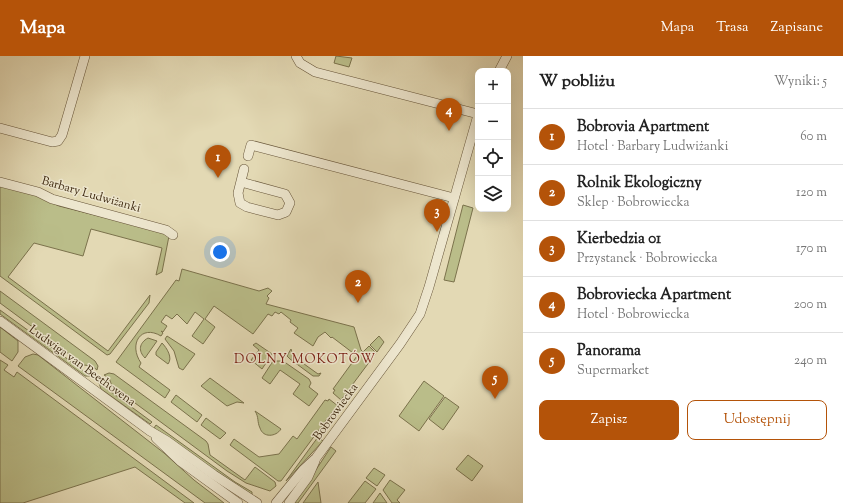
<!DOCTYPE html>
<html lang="pl">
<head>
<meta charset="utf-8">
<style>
	body { margin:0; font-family:"Sorts Mill Goudy",serif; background:#f6f6f6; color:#222 }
	.controls { position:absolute; right:12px; top:12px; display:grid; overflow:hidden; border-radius:8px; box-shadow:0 4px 16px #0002 }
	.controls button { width:36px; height:36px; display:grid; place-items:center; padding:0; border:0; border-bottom:1px solid #e0e0e0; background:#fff; color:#222; font:20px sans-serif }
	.you { position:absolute; left:220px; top:196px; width:14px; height:14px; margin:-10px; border:3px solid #fff; border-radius:50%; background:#1a73e8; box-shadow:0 0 0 6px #1a73e833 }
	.badge { display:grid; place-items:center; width:26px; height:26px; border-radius:50%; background:#b45309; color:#fff; font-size:13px; font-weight:700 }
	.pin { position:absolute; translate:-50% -33px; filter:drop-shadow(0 1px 2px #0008) }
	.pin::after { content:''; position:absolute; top:21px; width:14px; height:12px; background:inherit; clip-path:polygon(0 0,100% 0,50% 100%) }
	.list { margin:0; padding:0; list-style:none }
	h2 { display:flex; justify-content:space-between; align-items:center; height:52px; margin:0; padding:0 16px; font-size:17px }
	h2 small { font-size:13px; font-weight:400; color:#767676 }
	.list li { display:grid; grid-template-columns:26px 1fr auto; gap:12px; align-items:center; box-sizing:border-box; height:56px; padding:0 16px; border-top:1px solid #e0e0e0 }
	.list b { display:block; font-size:15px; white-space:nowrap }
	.list p { margin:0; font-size:13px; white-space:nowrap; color:#767676 }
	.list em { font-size:13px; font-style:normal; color:#767676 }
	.actions { display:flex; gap:8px; padding:12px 16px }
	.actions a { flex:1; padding:9px 0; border:1px solid #b45309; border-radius:8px; text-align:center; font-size:14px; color:#b45309 }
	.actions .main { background:#b45309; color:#fff }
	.icon { flex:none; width:22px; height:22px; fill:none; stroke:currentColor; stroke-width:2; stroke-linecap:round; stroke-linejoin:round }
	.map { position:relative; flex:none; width:523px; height:447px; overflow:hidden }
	header { display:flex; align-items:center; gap:24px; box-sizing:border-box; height:56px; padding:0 20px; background:#b45309; color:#fff }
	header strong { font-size:19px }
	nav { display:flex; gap:22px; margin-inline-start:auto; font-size:14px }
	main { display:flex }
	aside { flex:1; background:#fff }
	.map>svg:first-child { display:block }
	.green { fill:#babd89; stroke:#7b724c }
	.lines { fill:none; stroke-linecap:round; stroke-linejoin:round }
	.minor-casing { stroke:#665438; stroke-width:10 }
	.minor { stroke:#ede6ce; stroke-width:9 }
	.labels { text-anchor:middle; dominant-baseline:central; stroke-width:3; stroke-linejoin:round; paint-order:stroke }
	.street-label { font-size:12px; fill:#3c270e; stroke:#ede6ce }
	.neighbourhood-label { font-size:13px; letter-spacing:1px; fill:#7a1f14; stroke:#ede6ce }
</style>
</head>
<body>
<header>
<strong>Mapa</strong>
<nav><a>Mapa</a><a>Trasa</a><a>Zapisane</a></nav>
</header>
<main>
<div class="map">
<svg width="523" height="447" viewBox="0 0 523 447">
	<rect width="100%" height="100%" fill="#e3d9b4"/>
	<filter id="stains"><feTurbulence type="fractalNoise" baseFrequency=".005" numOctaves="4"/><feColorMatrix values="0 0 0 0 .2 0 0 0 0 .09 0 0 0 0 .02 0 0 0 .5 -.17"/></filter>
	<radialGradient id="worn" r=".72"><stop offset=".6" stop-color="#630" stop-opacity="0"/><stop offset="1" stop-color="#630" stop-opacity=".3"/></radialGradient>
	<g class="green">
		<path d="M336 0 352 2 349 11 334 7Z"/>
		<path d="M0 129 34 138 59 150 163 176 169 180 162 216 156 219 162 192 91 173 83 200 34 187 8 221 108 295 150 239 149 247 110 298 107 299 0 220Z"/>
		<path d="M463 149 473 152 454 226 444 224Z"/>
		<path d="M182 213 259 235 268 232 272 235 267 240 269 242 266 248 354 271 361 294 363 296 369 290 376 297 341 344 333 337 335 334 333 333 357 300 332 281 331 282 325 276 318 281 313 290 294 277 298 272 290 266 291 264 281 256 279 258 275 256 272 260 268 258 253 278 214 250 205 263 215 271 203 288 192 280 204 263 195 256 187 268 177 258 172 263 166 259 161 266 167 270 163 276 161 275 163 277 161 280C141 268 128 288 141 307L139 311 170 334 165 342 116 306 176 224 179 225Z"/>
		<path d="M0 235 95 305 98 310 97 314 92 310 84 309 0 247Z"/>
		<path d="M0 254 91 320H85L0 258Z"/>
		<path d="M0 271 18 285V296L12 305 0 296Z"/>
		<path d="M167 280 195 298 183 314 179 312 174 295 165 283Z"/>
		<path d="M379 280 384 286 377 296 370 289Z"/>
		<path d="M148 282 157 285 145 302C138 295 139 287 148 282Z"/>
		<path d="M162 287C167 292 173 302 168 308L156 299V296Z"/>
		<path d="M256 287 272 298 262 313 251 304 259 294 253 289Z"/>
		<path d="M291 293 293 300 318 318 321 317 319 320H313L290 303 287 300Z"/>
		<path d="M33 298 38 299 164 397 194 424 224 447H205L18 310 25 301Z"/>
		<path d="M0 304 8 309 4 314 14 321 17 316 194 447H185L135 411 23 447H0Z"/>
		<path d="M273 305H283L309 323 311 327 309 331 318 338 309 350 293 338 300 328 280 314 270 328 262 322Z"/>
		<path d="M109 317 114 318 206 385 208 388 210 399 245 424 255 411 275 426 276 430 270 435 246 427 227 415 112 330 109 322 104 319Z"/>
		<path d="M210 322 244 347 237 346 227 350 201 330Z"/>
		<path d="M424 325 444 340 419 375 399 360Z"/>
		<path d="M99 327 152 366 150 368 101 333Z"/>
		<path d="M176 339 202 359 197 366 171 346Z"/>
		<path d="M445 341 459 351 443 374 429 363Z"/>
		<path d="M329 343 338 350 333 355 281 425H278L230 389 234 383 259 401 279 398 293 380 297 383 325 344 328 345Z"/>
		<path d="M255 355 281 373C276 381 263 382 260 372 257 366 259 361 255 355Z"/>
		<path d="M206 362 226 377 220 383 201 369Z"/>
		<path d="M156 369 235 426 252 436V439L198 404 154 372Z"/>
		<path d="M318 381 323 385 286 425Z"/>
		<path d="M331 391 336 395 298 447H294Z"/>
		<path d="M468 399 483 410 472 425 456 413Z"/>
		<path d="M374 412 385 419 377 430 366 422Z"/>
		<path d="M390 424 405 434 397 444 400 447H392L383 434Z"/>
		<path d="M365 425 376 433 365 447H348Z"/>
		<path d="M318 426 321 447H303Z"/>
		<path d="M380 437 387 447H373Z"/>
	</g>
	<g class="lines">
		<g class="minor-casing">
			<g id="minor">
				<path d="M296 0 300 7 315 16 478 58"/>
				<path d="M499 15 507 0"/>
				<path d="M0 72 52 86 58 85 62 79 85 0"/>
				<path d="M248 100 251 89 454 142"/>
				<path d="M0 126 38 136 52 143 166 174 173 179"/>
				<path d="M241 126 285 138 290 147 286 156 278 159 247 151 240 147 238 137 244 113"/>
				<path d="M0 265 150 375 167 385 214 419 257 447"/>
				<path d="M156 382 180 405 238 447"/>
				<path d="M276 447 303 414 316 402 400 288 420 258 429 231 478 59"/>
				<path d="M289 447 308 421 315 405"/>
			</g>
		</g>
		<use href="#minor" class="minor"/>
	</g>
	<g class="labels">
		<g class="street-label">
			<text transform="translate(91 139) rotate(16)">Barbary Ludwiżanki</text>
			<text transform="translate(82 310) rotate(36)">Ludwiga van Beethovena</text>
			<text transform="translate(336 356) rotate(-54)">Bobrowiecka</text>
		</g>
		<g class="neighbourhood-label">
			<text x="305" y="304">DOLNY MOKOTÓW</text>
		</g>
	</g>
	<rect width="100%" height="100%" filter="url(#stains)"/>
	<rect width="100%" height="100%" fill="url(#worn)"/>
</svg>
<div class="controls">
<button>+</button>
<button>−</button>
<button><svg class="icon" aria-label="locate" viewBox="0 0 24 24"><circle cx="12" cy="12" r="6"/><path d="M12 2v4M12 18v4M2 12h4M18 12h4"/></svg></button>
<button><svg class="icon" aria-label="layers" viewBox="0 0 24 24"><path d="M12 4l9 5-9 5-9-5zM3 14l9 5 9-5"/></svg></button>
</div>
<div class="you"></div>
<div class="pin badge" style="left:218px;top:122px">1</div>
<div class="pin badge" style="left:358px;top:247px">2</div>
<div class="pin badge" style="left:437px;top:176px">3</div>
<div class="pin badge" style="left:449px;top:75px">4</div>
<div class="pin badge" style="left:495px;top:343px">5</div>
</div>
<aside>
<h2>W pobliżu<small>Wyniki: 5</small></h2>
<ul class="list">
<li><span class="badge">1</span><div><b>Bobrovia Apartment</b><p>Hotel · Barbary Ludwiżanki</p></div><em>60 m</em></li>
<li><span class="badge">2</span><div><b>Rolnik Ekologiczny</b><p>Sklep · Bobrowiecka</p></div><em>120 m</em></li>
<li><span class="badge">3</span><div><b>Kierbedzia 01</b><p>Przystanek · Bobrowiecka</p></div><em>170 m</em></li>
<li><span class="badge">4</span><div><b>Bobroviecka Apartment</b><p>Hotel · Bobrowiecka</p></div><em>200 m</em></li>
<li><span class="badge">5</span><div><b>Panorama</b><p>Supermarket</p></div><em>240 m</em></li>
</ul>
<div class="actions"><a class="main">Zapisz</a><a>Udostępnij</a></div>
</aside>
</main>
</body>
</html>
